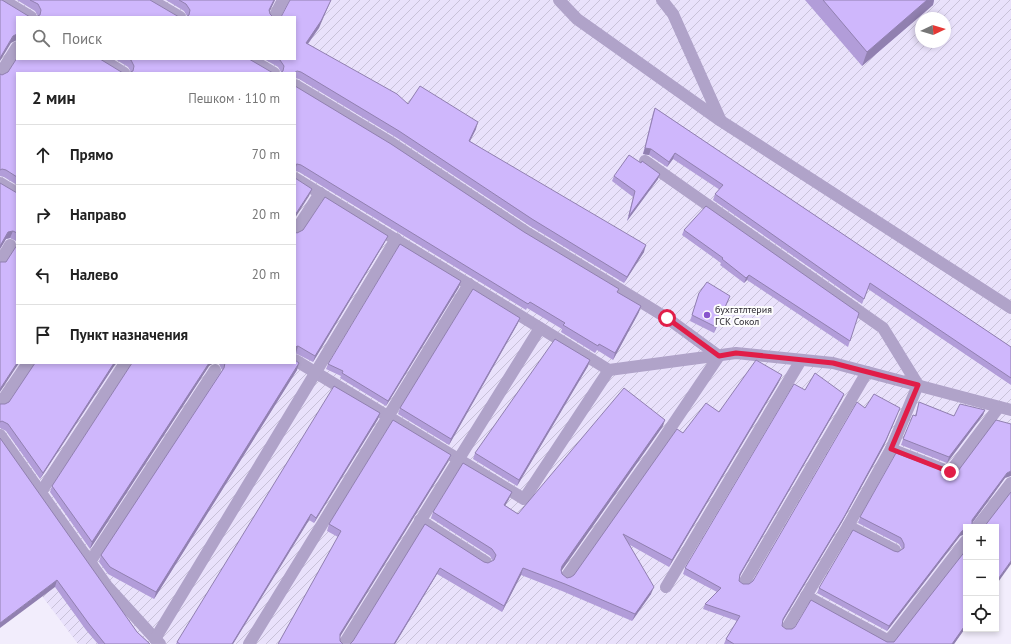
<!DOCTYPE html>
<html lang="ru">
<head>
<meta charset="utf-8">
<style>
	body { margin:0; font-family:"PT Sans",sans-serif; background:#f6f6f6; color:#222 }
	.controls { position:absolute; right:12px; bottom:12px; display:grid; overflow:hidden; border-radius:0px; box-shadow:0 2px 6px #0003 }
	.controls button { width:36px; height:36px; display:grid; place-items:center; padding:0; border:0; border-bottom:1px solid #e0e0e0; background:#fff; color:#222; font:20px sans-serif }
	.compass { position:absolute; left:915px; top:12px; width:36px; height:36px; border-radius:50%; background:#fff; box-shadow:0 2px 6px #0003; rotate:86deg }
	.stop { position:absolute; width:12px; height:12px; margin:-9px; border:3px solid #e11d48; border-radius:50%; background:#fff }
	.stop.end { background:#e11d48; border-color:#fff; box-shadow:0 1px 4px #0008 }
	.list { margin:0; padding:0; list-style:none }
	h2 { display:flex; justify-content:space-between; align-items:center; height:52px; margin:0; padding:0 16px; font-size:17px }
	h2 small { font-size:13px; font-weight:400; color:#767676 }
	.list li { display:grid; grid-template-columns:26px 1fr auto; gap:12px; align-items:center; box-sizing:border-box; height:60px; padding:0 16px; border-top:1px solid #e0e0e0 }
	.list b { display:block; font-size:15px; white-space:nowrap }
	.list em { font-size:13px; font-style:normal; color:#767676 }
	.icon { flex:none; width:22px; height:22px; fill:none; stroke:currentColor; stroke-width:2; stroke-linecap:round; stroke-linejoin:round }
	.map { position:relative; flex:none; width:1011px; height:644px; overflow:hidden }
	.search { position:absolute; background:#fff; box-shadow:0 2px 6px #0003; left:16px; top:16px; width:280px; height:44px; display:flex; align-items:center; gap:10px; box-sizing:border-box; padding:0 14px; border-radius:0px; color:#767676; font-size:15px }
	.panel { position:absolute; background:#fff; box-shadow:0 2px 6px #0003; left:16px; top:72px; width:280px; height:292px; border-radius:0px }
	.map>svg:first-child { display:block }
	.industrial { fill:url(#industrial-furrows); fill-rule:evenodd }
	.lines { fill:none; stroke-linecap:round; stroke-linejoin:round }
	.minor { stroke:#b0a3c9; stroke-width:12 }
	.wall { fill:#b29dd9 }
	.shaded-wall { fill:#9180b0 }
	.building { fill:#cfb7fc; stroke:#9180b0 }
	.route { stroke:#e11d48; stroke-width:5 }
	.poi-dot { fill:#8854cd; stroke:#fdfdfd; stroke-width:1.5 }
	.labels { text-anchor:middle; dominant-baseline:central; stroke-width:4; stroke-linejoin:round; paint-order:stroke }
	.poi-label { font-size:10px; fill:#2b2831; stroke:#fdfdfd; text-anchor:start }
</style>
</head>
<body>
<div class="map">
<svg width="1011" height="644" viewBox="0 0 1011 644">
	<defs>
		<pattern id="industrial-furrows" width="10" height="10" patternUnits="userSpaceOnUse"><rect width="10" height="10" fill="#e9e1fb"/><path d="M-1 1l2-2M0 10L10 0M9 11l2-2" fill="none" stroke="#c8c1d8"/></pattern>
	</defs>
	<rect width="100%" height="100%" fill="#f2edfc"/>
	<path class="industrial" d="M0 0H1011V564L996 527H966V626L953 644H78L0 540ZM17 17H295V59H17ZM921 18H945V42H921ZM17 73H295V363H17Z"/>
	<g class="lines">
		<g class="minor">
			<path d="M3 0 31 17"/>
			<path d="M151 0 180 17"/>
			<path d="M559 0 577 19 721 121 1011 308"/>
			<path d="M662 0 673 14 720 119"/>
			<path d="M274 17 283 0"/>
			<path d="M101 59 124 73"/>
			<path d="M250 59 274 73"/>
			<path d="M0 74 17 47"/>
			<path d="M295 85 393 144 526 232 667 318 719 356 659 445 566 577"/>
			<path d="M645 161 883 328 918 385 891 449 848 526 787 628"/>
			<path d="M295 178 609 370 736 353 833 363 1011 410"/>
			<path d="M0 183 17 193"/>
			<path d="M295 232 320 193"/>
			<path d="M0 262 10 245"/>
			<path d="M295 360 524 499 609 370"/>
			<path d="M0 404 28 363"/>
			<path d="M0 435 107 586 160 644"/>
			<path d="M891 449 950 472 999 407"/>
			<path d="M41 492 125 363"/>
			<path d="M420 520 486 562"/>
			<path d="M848 526 895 550"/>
			<path d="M977 527 1011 483"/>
			<path d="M90 562 215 370"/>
			<path d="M744 583 867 372"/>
			<path d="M666 587 801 360"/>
			<path d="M806 596 889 641 966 541"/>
			<path d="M155 639 396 239"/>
			<path d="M249 644 469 284"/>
			<path d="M344 644 540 328"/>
		</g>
	</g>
	<g class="wall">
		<path d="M17 0H150L38 16 35 11Z"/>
		<path d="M166 0H275L269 12 187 16 184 11Z"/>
		<path d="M805 0H934L933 5 862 66Z"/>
		<path d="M319 28 308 44 408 104 476 129 470 141 644 252 624 283 530 226 397 138 299 79 295 78V73L281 72 278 67 264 59H295Z"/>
		<path d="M115 59H249L131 72 128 67Z"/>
		<path d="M17 73V185L4 177 0 176V74L2 75Z"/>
		<path d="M295 86 524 232 618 293 639 312 613 360 597 350 595 353 561 332 562 329 527 308 526 310 299 172 295 171Z"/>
		<path d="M655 108 1011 347V385L868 289 862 304 713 200 715 194 720 190 673 159 667 167 649 155 643 154 653 113Z"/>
		<path d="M614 176 658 179 627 221 633 197 612 181Z"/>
		<path d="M0 183 17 193V243L16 241 10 238 6 239 0 249Z"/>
		<path d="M684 230 859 313 848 347 747 280 744 283 720 265 721 263 682 235Z"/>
		<path d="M295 232 297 233 385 242 313 362 295 353Z"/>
		<path d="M459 287 386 406 340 378 341 376 326 369 328 364Z"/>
		<path d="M699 293 728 301 714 333 690 321Z"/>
		<path d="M520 318 518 323 449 445 398 414 400 408Z"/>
		<path d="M590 360 588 366 517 486 473 459 475 453Z"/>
		<path d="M35 363H116L40 479 6 431 0 428V404H5L9 402Z"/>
		<path d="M216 363H295L297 370 154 599 108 574 99 562 101 555 222 370 219 364Z"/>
		<path d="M209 366 90 549 50 492 52 486Z"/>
		<path d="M779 382 669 567 630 545 651 594 632 621 562 591 521 575 502 612 437 574 395 644H350L353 641 425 524 484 562 488 563 493 561 490 556 431 518 433 512 509 499 505 505 518 514 663 426 561 571 562 574 567 578 571 577 574 575 683 433 719 412Z"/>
		<path d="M844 394 842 399 740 576 739 581 743 584H749L884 446 842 522 783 621 782 626 786 629 894 642 966 550V627L954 644H724L726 639 737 621 703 609 705 604 717 592 683 574 685 568Z"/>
		<path d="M919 402 954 416 985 410 983 415 947 463 901 445 903 439 915 416Z"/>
		<path d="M380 413 378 419 314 523 309 520 233 644H176L177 642Z"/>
		<path d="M0 438 137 632 150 644H98L86 630 55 587Z"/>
		<path d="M448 462 340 636V641L342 644H278L338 537 327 531 329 524Z"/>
		<path d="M958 471 1005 478 972 523 966 527 960 536 887 631 817 593 819 588 894 551 898 552 902 549 899 544 858 523 860 517 949 473H955Z"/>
	</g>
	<g class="shaded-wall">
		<path d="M274 0H275L267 17 269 10Z"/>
		<path d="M331 0 319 28 304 49 306 43Z"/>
		<path d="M927 0H934L933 5 862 66 867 52Z"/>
		<path d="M17 34V40L11 43 0 61V58L13 36Z"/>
		<path d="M478 122 476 129 467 147 469 141Z"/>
		<path d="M645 148 651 149 649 155 643 154Z"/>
		<path d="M675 153 673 159 667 167 669 162Z"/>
		<path d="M297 164 295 170V165Z"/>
		<path d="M660 174 658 179 627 221 629 216Z"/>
		<path d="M312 189 309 196 295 218V215Z"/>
		<path d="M13 231 10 238 6 239 0 249V246L8 232Z"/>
		<path d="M388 236 385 242 313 362 315 356Z"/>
		<path d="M646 245 644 252 624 283 627 277Z"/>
		<path d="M749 275 747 280 744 283 746 278Z"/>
		<path d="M461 281 459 287 386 406 388 401Z"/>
		<path d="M730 296 728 301 714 333 716 327Z"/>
		<path d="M641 306 639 312 613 360 615 353Z"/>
		<path d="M520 318 518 323 449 445 451 439Z"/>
		<path d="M298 346 296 353H295V347Z"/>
		<path d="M590 360 588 366 517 486 519 480Z"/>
		<path d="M17 363H19L0 392V389Z"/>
		<path d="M114 363H116L40 479 43 473Z"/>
		<path d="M209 363H214L209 366 90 549 92 542Z"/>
		<path d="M299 363 297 370 154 599 156 592Z"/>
		<path d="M782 375 779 382 669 567 672 560Z"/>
		<path d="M844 394 842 399 738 579 740 574Z"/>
		<path d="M985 410 983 415 947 463 949 457Z"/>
		<path d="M380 413 378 419 314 523 316 518Z"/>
		<path d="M898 413 884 446 842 522 781 624 783 619Z"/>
		<path d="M665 420 663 426 560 573 562 566Z"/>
		<path d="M451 455 448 462 338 640 340 634Z"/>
		<path d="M1011 471V476L1005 478 970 526 972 520 1007 473Z"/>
		<path d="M512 492 509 499 502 511 504 505Z"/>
		<path d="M311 514 309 520 233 644H232Z"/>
		<path d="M966 529V534L960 536 887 631 889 626 962 531Z"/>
		<path d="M1011 561V564L996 585V582Z"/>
		<path d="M440 568 437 574 395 644H394Z"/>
		<path d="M523 568 521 575 502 612 504 606Z"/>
		<path d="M57 580 55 587 0 628V623Z"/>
		<path d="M654 587 651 594 632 621 635 614Z"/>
		<path d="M966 624V627L954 644H952Z"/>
	</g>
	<g class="building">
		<path d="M0 0H2L30 17H17V34L13 36 0 58Z"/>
		<path d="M30 0H150L179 17H35L40 15 41 10 38 4Z"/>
		<path d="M179 0H274L269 10 270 14 273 17H186L189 15 190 10 186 4Z"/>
		<path d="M290 0H331L321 21 306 43 397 94 408 104 420 86 478 122 469 141 646 245 627 277 532 219 399 131 301 72 297 71 294 73H280L283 71 284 66 280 60 278 59H295V17H279H281Z"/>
		<path d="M823 0H927L867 52Z"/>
		<path d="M17 58V59H100L123 73H17V177L6 170 2 169 0 170V74L2 75 8 72Z"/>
		<path d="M128 59H249L273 73H128L133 71 134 66 131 60Z"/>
		<path d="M295 86 391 144 524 232 619 289 617 292 641 306 615 353 599 344 598 346 563 325 565 323 530 302 528 304 301 165 297 164 295 165Z"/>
		<path d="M655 108 1011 347V378L870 283 864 299 715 194 723 185 675 153 669 162 651 149 645 148Z"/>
		<path d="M629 155 641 163 642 161 660 174 629 216 635 191 614 176Z"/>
		<path d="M295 178 312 189 295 215Z"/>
		<path d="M0 183 17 193V233L13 231 8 232 0 246Z"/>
		<path d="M325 197 388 236 315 356 298 346 295 347V232L297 233 303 230Z"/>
		<path d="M706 206 859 313 850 341 749 275 746 278 722 259 723 258 684 230Z"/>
		<path d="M400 244 461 281 388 401 342 373 343 371 328 364Z"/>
		<path d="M17 245V363L0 389V262H6Z"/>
		<path d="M707 282 730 296 716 327 692 315 699 293Z"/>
		<path d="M473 289 520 318 451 439 400 408Z"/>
		<path d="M555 339 590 360 519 480 475 453Z"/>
		<path d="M295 360 299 363 156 592 110 567 101 555 224 368 225 363H295Z"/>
		<path d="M756 360 782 375 672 560 623 534 654 587 635 614 565 584 523 568 504 606 440 568 394 644H350L353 641 425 524 484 562 488 563 494 560 496 555 492 549 433 512 463 463 512 492 504 505 518 514 624 388 665 420 562 566 561 570 562 574 567 578 571 577 574 575 677 429 683 433 706 403 719 412Z"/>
		<path d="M35 363H114L43 473 8 424 2 421 0 422V404H5L9 402Z"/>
		<path d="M132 363H209L92 542 52 486Z"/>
		<path d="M815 373 844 394 740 574 739 581 743 584H749L753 581 857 402 865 408 874 394 900 408 886 440 844 517 783 619 782 626 786 629H792L795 627 811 600 887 642H894L966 550V624L952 644H734L726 639 740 616 705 604 721 588 685 568 794 384 805 390Z"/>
		<path d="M334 386 380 413 316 518 311 514 232 644H180L177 642Z"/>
		<path d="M919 402 954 416 960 404 985 410 949 457 903 439 913 415 916 416Z"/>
		<path d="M393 420 451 455 340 634V641L343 644H278L341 531 329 524Z"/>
		<path d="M996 420 1011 424V471L1007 473 972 520V524L974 527H966V529L962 531 889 626 819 588 853 530 894 551 898 552 904 548V544L901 538 860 517 896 453 949 473H955L958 471Z"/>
		<path d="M0 438 137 632 150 644H105L89 624 57 580 0 623Z"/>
		<path d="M1011 492V561L996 582V527H984Z"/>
	</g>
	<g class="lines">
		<path class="route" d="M667 318 719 356 736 353 833 363 918 385 891 449 950 472"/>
	</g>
	<circle class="poi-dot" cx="707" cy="315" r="4"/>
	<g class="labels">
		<g class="poi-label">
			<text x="715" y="309">бухгатлтерия<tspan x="715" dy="12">ГСК Сокол</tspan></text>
		</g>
	</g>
</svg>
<div class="controls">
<button>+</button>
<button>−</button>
<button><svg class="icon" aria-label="locate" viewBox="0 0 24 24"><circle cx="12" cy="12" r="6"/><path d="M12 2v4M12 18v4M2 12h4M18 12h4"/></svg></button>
</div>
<svg class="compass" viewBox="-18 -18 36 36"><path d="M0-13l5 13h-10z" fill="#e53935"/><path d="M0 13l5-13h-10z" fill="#767676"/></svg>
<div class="stop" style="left:667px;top:318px"></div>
<div class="stop end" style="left:950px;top:472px"></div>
<div class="search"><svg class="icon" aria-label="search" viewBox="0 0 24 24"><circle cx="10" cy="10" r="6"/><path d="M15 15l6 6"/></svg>Поиск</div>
<section class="panel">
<h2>2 мин<small>Пешком · 110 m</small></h2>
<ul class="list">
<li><svg class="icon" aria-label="ahead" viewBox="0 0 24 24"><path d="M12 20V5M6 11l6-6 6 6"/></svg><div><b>Прямо</b></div><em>70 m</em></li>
<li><svg class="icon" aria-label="right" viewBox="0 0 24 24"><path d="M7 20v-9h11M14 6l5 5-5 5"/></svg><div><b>Направо</b></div><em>20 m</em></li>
<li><svg class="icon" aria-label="left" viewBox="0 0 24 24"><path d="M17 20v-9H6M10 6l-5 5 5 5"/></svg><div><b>Налево</b></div><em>20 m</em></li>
<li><svg class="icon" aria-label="arrive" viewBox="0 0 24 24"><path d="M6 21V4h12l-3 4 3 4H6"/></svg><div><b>Пункт назначения</b></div></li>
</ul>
</section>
</div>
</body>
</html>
